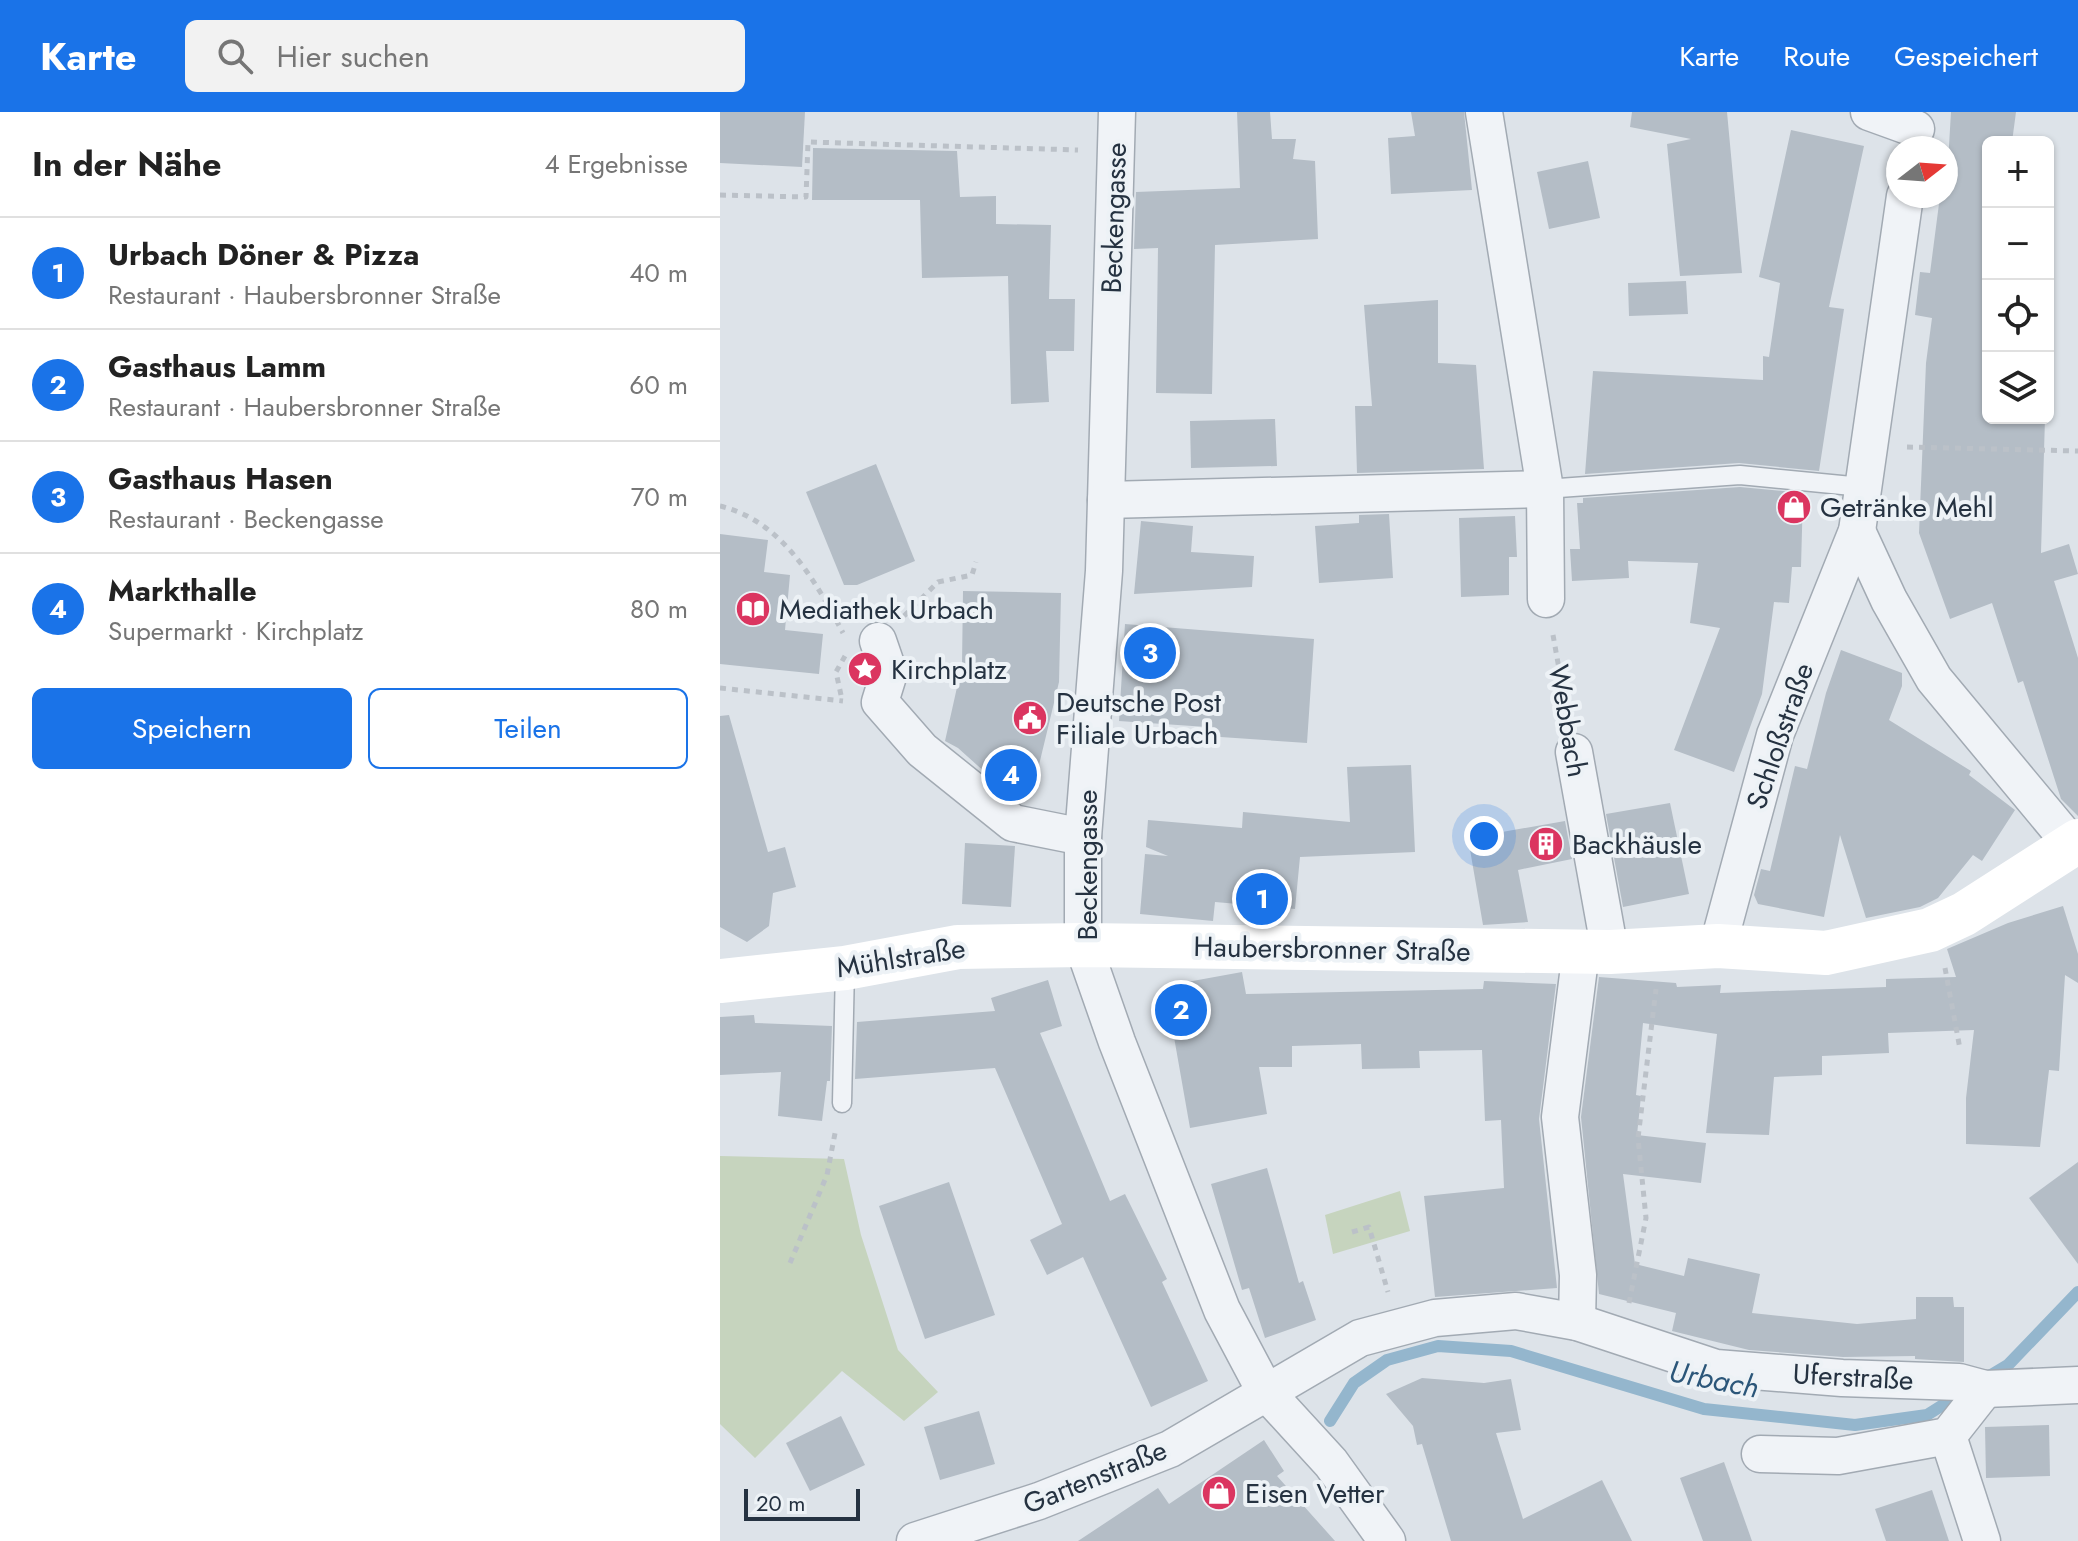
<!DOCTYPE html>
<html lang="de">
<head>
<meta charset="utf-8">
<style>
	body { margin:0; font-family:Jost,sans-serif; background:#f2f2f2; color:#222 }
	.controls { position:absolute; right:24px; top:24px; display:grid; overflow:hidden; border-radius:12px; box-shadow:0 2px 6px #0004 }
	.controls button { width:72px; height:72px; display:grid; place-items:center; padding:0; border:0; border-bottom:2px solid #e0e0e0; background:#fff; color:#222; font:40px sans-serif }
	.compass { position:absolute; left:1166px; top:24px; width:72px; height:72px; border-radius:50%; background:#fff; box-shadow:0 2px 6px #0004; rotate:73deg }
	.scale { position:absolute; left:24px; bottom:20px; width:116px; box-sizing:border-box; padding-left:8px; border:4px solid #253241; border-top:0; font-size:22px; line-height:28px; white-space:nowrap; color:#253241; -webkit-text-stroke:6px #edf2f6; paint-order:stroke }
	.you { position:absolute; left:764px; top:724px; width:28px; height:28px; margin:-20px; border:6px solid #fff; border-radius:50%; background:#1a73e8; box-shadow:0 0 0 12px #1a73e833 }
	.badge { display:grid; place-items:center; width:52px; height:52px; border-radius:50%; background:#1a73e8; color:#fff; font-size:26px; font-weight:700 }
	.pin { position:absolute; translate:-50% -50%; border:4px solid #fff; box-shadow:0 2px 8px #0006 }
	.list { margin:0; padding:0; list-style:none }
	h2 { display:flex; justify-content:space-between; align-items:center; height:104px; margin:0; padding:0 32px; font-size:34px }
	h2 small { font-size:26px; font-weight:400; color:#767676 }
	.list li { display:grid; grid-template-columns:52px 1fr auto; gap:24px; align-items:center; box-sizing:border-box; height:112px; padding:0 32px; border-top:2px solid #e0e0e0 }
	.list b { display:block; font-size:30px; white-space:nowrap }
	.list p { margin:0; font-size:26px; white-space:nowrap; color:#767676 }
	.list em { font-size:26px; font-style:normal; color:#767676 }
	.actions { display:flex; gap:16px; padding:24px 32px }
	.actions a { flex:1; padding:18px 0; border:2px solid #1a73e8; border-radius:12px; text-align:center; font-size:28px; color:#1a73e8 }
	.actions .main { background:#1a73e8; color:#fff }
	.icon { flex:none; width:44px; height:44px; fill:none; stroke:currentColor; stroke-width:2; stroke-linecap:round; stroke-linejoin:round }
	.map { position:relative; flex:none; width:1358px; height:1429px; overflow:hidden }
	header { display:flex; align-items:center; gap:48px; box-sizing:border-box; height:112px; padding:0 40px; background:#1a73e8; color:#fff }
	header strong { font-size:38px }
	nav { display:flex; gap:44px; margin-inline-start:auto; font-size:28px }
	.search { width:560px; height:72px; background:#f2f2f2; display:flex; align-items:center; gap:20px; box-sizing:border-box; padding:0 28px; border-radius:12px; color:#767676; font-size:30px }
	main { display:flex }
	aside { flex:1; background:#fff }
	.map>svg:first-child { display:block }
	.green { fill:#c6d4be }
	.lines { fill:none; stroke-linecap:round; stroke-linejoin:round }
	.stream { stroke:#94b6cd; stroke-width:12 }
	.building { fill:#b4bdc6 }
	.lane-casing { stroke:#a2aab3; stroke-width:21 }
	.street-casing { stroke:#a2aab3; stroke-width:39 }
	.path { stroke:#bbc1c8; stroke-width:5; stroke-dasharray:6 6; stroke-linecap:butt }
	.lane { stroke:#f0f3f7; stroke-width:18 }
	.street { stroke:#f0f3f7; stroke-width:36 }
	.secondary { stroke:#fff; stroke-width:44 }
	.labels { text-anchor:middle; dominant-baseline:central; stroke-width:8; stroke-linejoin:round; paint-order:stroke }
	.street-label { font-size:28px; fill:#253241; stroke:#edf2f6 }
	.poi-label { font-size:28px; fill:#253241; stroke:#edf2f6; text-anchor:start }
	.water-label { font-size:30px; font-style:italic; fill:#2b5679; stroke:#edf2f6 }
</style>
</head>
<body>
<header>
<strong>Karte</strong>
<div class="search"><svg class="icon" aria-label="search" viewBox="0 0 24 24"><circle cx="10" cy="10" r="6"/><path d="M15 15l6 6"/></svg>Hier suchen</div>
<nav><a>Karte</a><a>Route</a><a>Gespeichert</a></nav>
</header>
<main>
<aside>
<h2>In der Nähe<small>4 Ergebnisse</small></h2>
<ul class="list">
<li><span class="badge">1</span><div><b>Urbach Döner &amp; Pizza</b><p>Restaurant · Haubersbronner Straße</p></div><em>40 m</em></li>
<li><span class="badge">2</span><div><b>Gasthaus Lamm</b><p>Restaurant · Haubersbronner Straße</p></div><em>60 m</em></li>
<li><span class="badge">3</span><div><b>Gasthaus Hasen</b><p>Restaurant · Beckengasse</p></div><em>70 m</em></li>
<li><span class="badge">4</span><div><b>Markthalle</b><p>Supermarkt · Kirchplatz</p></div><em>80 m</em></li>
</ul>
<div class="actions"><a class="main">Speichern</a><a>Teilen</a></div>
</aside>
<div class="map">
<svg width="1358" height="1429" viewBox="0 0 1358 1429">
	<rect width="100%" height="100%" fill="#dde3e9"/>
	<g class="green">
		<path d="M0 1044 124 1047 141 1123 178 1238 218 1280 184 1309 122 1259 35 1346 0 1312Z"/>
		<path d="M680 1079 690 1119 613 1142 605 1103Z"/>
	</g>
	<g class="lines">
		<g class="stream">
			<path d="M1268 1265 1288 1253 1358 1180"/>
			<path d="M610 1309 634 1271 667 1248 718 1234 791 1239 984 1297 1135 1313 1207 1303 1245 1279"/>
		</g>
	</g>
	<g class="building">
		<path d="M0 0H85L82 55 0 51Z"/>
		<path d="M517 0H550L552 27H576L573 47 595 49 598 127 495 133 492 282 436 281 438 136 414 137 416 80 520 76Z"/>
		<path d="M691 0H744L752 78 671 82 668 26 695 24Z"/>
		<path d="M912 0H1007L1022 161 960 164 947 32 971 27 910 15Z"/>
		<path d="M1231 0H1296L1292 30H1268V306H1325L1321 441 1349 432 1358 462 1334 469 1358 546V704L1341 687 1303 569 1298 571 1272 491 1230 507 1199 421 1206 251 1212 206 1195 203 1200 160 1210 161 1220 84H1226Z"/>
		<path d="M1071 18 1144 34 1109 195 1124 197 1099 359 1019 351 865 362 873 259 1043 268V244L1049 245 1060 171 1039 165Z"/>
		<path d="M93 36 237 39 240 85 276 84V112L331 113 329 187H355L354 239H326L329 290 291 292 288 164 202 166 200 88H92Z"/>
		<path d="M868 49 880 106 829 117 817 60Z"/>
		<path d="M966 169 968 202 909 204 908 171Z"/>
		<path d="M718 188V251L756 253 764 357 637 361 635 294H652L644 193Z"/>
		<path d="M555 307 557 354 471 356 470 309Z"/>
		<path d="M156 352 195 449 137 473H124L86 380Z"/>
		<path d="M1020 375 1083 381 1081 455H1072L1069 491 1054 490 1042 582 1014 660 954 638 1000 516 970 511 978 451 908 449 909 466 852 469 850 437H860L857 391H863V386Z"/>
		<path d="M669 402 673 466 599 471 595 414 639 411V403Z"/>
		<path d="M795 404 797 445H789V483L741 485 739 406Z"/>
		<path d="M421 409 473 414 471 440 534 444 532 475 414 482Z"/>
		<path d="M0 422 48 428 44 460 70 463 65 518 103 522 99 562 0 552Z"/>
		<path d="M243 479 341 481 339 570 319 653 296 677 286 679 238 636 225 629 242 553Z"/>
		<path d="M405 512 594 527 587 631 486 624 487 615 399 609Z"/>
		<path d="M1121 538 1182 561V574L1169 608 1251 659 1249 663 1295 698 1262 749 1253 743 1218 786 1200 795 1146 806 1120 723 1104 805 1038 792 1034 783 1041 757 1050 759 1075 654 1087 657 1106 581Z"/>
		<path d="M9 603 48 740 65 735 76 775 53 781 49 814 27 830 0 815V604Z"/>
		<path d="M691 653 695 740 580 745 575 797 495 790 493 809 420 802 425 742 448 744 426 735 428 708 522 716 523 700 630 710 627 655Z"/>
		<path d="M950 691 969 782 903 795 886 702Z"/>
		<path d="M845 709 852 747 798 758 808 810 763 813 748 726Z"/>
		<path d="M245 731 295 734 291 795 242 792Z"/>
		<path d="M1343 794 1358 842V871L1345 863 1339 959 1329 958 1320 1035 1246 1032V986L1254 918 1168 921 1169 941 1102 944V963L1054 965 1049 1023 986 1021 997 922 923 911 916 983 921 984 917 1023 986 1031 981 1071 903 1062 915 1152 964 1164 968 1146 1040 1162 1032 1201 1137 1212 1196 1207V1185H1233L1234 1195H1244V1250L1195 1247V1244L1123 1245 1029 1238 952 1219 956 1201 879 1182 861 1005 879 865 956 871 957 875 1001 873 1000 881 1166 875V867L1236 865 1227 837 1288 811Z"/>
		<path d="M522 860 526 882 763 877 764 869 836 872 819 1007 837 1176 715 1185 704 1084 784 1076 781 1008 765 1009 762 938 699 939 700 956 642 957 641 932 572 934V955H539L547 1002 470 1016 445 874Z"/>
		<path d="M328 868 342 914 320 921 390 1089 405 1082 447 1167 442 1170 488 1269 431 1295 363 1145 327 1163 310 1128 342 1112 275 956 135 967 137 910 275 899 271 886Z"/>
		<path d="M34 903 35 911 112 914 110 969H107L102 1009 58 1004 61 960 0 963V905Z"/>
		<path d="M1358 1050V1152L1309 1086Z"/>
		<path d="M547 1056 579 1171 583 1169 596 1208 545 1226 529 1176 522 1178 491 1072Z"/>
		<path d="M229 1070 275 1203 205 1227 159 1094Z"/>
		<path d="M702 1266 764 1271 791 1267 801 1318 776 1321 803 1407 882 1368 912 1429H731L702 1332 697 1333 693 1314 666 1282Z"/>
		<path d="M259 1299 275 1352 220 1368 204 1315Z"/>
		<path d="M121 1304 145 1353 90 1379 66 1331Z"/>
		<path d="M1329 1313 1330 1364 1266 1366 1265 1315Z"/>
		<path d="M544 1328 564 1359 557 1364 615 1429H358L438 1376 449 1392Z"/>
		<path d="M1004 1350 1032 1429H983L960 1366Z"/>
		<path d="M1212 1378 1229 1429H1166L1155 1397Z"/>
	</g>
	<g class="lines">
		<g class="lane-casing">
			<g id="lane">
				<path d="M825 377 1020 363 1142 375"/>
				<path d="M122 991 125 856"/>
			</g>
		</g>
		<g class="street-casing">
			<g id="street">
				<path d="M397 0 384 459 363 725V833L397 930 502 1198 545 1279 611 1351 667 1429"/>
				<path d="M764 0 825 377 826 487"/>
				<path d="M1149 0 1196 17"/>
				<path d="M386 388 825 377"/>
				<path d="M1137 419 1169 488 1214 567 1352 733"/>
				<path d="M158 529 169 561 160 590 202 638 293 711 363 725"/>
				<path d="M854 640 890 840"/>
				<path d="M998 834 1055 623 1137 419 1185 84"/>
				<path d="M857 1210 858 1163 840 1005 861 839"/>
				<path d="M1228 1324 1262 1429"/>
				<path d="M1040 1342 1118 1344 1228 1324 1265 1277"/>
				<path d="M195 1429 319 1389 450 1337 640 1226 715 1206 796 1199 857 1210 996 1256 1122 1266 1239 1270 1265 1277 1358 1273"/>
			</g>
		</g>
		<g class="path">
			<path d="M0 83 86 85 88 30 358 38"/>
			<path d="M1187 335 1358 339"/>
			<path d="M0 394C62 409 95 468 123 521"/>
			<path d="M184 504 218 470 252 463 256 450"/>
			<path d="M833 523 848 607"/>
			<path d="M0 576 123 589"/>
			<path d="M121 583 116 560 125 544"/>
			<path d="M1225 856 1240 937"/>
			<path d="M632 1120 649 1115 668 1180"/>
			<path d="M70 1151 107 1063 116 1016"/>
			<path d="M909 1191 926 1106 918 1026 936 877"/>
		</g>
		<use href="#lane" class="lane"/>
		<use href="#street" class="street"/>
		<path class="secondary" d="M0 869 125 856 238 835 363 833 890 840 998 834 1106 841 1210 818 1244 802 1358 729"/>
	</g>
	<defs>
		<g id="shop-disc" transform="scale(1.8)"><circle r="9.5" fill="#db3560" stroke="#edf2f6"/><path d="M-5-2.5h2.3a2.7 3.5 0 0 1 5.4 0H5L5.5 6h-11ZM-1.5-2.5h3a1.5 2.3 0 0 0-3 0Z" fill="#fff"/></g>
		<g id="library-disc" transform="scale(1.8)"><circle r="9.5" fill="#db3560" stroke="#edf2f6"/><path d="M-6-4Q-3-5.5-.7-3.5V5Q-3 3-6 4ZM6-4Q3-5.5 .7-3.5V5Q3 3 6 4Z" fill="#fff"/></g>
		<g id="sight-disc" transform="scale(1.8)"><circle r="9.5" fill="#db3560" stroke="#edf2f6"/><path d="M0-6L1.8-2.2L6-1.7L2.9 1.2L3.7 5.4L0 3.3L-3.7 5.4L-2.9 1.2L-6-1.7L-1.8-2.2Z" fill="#fff"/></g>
		<g id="civic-disc" transform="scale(1.8)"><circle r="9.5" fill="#db3560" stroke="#edf2f6"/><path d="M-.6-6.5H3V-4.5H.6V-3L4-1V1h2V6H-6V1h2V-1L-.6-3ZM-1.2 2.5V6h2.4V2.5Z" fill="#fff"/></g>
		<g id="building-disc" transform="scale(1.8)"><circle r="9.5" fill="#db3560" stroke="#edf2f6"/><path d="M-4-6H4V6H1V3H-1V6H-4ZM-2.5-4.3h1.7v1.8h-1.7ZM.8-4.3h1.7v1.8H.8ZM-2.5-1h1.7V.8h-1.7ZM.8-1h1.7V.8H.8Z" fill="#fff"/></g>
	</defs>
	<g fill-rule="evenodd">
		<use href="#shop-disc" x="1074" y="395"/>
		<use href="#library-disc" x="33" y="497"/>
		<use href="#sight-disc" x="145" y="557"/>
		<use href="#civic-disc" x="310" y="606"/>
		<use href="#building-disc" x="826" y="732"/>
		<use href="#shop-disc" x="499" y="1381"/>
	</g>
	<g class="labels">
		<g class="street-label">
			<text transform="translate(394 106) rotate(-88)">Beckengasse</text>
			<text transform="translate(848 609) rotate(80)">Webbach</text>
			<text transform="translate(1060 624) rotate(-71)">Schloßstraße</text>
			<text transform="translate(367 753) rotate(-90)">Beckengasse</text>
			<text transform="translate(612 837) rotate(1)">Haubersbronner Straße</text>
			<text transform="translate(181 846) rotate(-9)">Mühlstraße</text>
			<text transform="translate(1133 1265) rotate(3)">Uferstraße</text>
			<text transform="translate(375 1365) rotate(-22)">Gartenstraße</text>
		</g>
		<g class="poi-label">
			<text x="1100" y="395">Getränke Mehl</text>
			<text x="59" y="497">Mediathek Urbach</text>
			<text x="171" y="557">Kirchplatz</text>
			<text x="336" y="590">Deutsche Post<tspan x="336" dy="32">Filiale Urbach</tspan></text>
			<text x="852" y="732">Backhäusle</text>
			<text x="525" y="1381">Eisen Vetter</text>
		</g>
		<g class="water-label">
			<text transform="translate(994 1267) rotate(11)">Urbach</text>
		</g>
	</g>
</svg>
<div class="controls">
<button>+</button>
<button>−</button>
<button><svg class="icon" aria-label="locate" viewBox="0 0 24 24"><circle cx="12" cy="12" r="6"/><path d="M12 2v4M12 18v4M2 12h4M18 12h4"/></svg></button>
<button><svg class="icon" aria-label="layers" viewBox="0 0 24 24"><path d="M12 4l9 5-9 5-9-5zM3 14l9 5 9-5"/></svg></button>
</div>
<svg class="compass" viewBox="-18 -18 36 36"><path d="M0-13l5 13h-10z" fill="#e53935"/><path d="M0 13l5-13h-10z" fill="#767676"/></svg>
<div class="scale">20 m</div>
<div class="you"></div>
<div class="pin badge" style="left:542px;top:787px">1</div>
<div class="pin badge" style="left:461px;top:898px">2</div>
<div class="pin badge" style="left:430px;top:541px">3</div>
<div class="pin badge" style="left:291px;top:663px">4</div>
</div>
</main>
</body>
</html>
